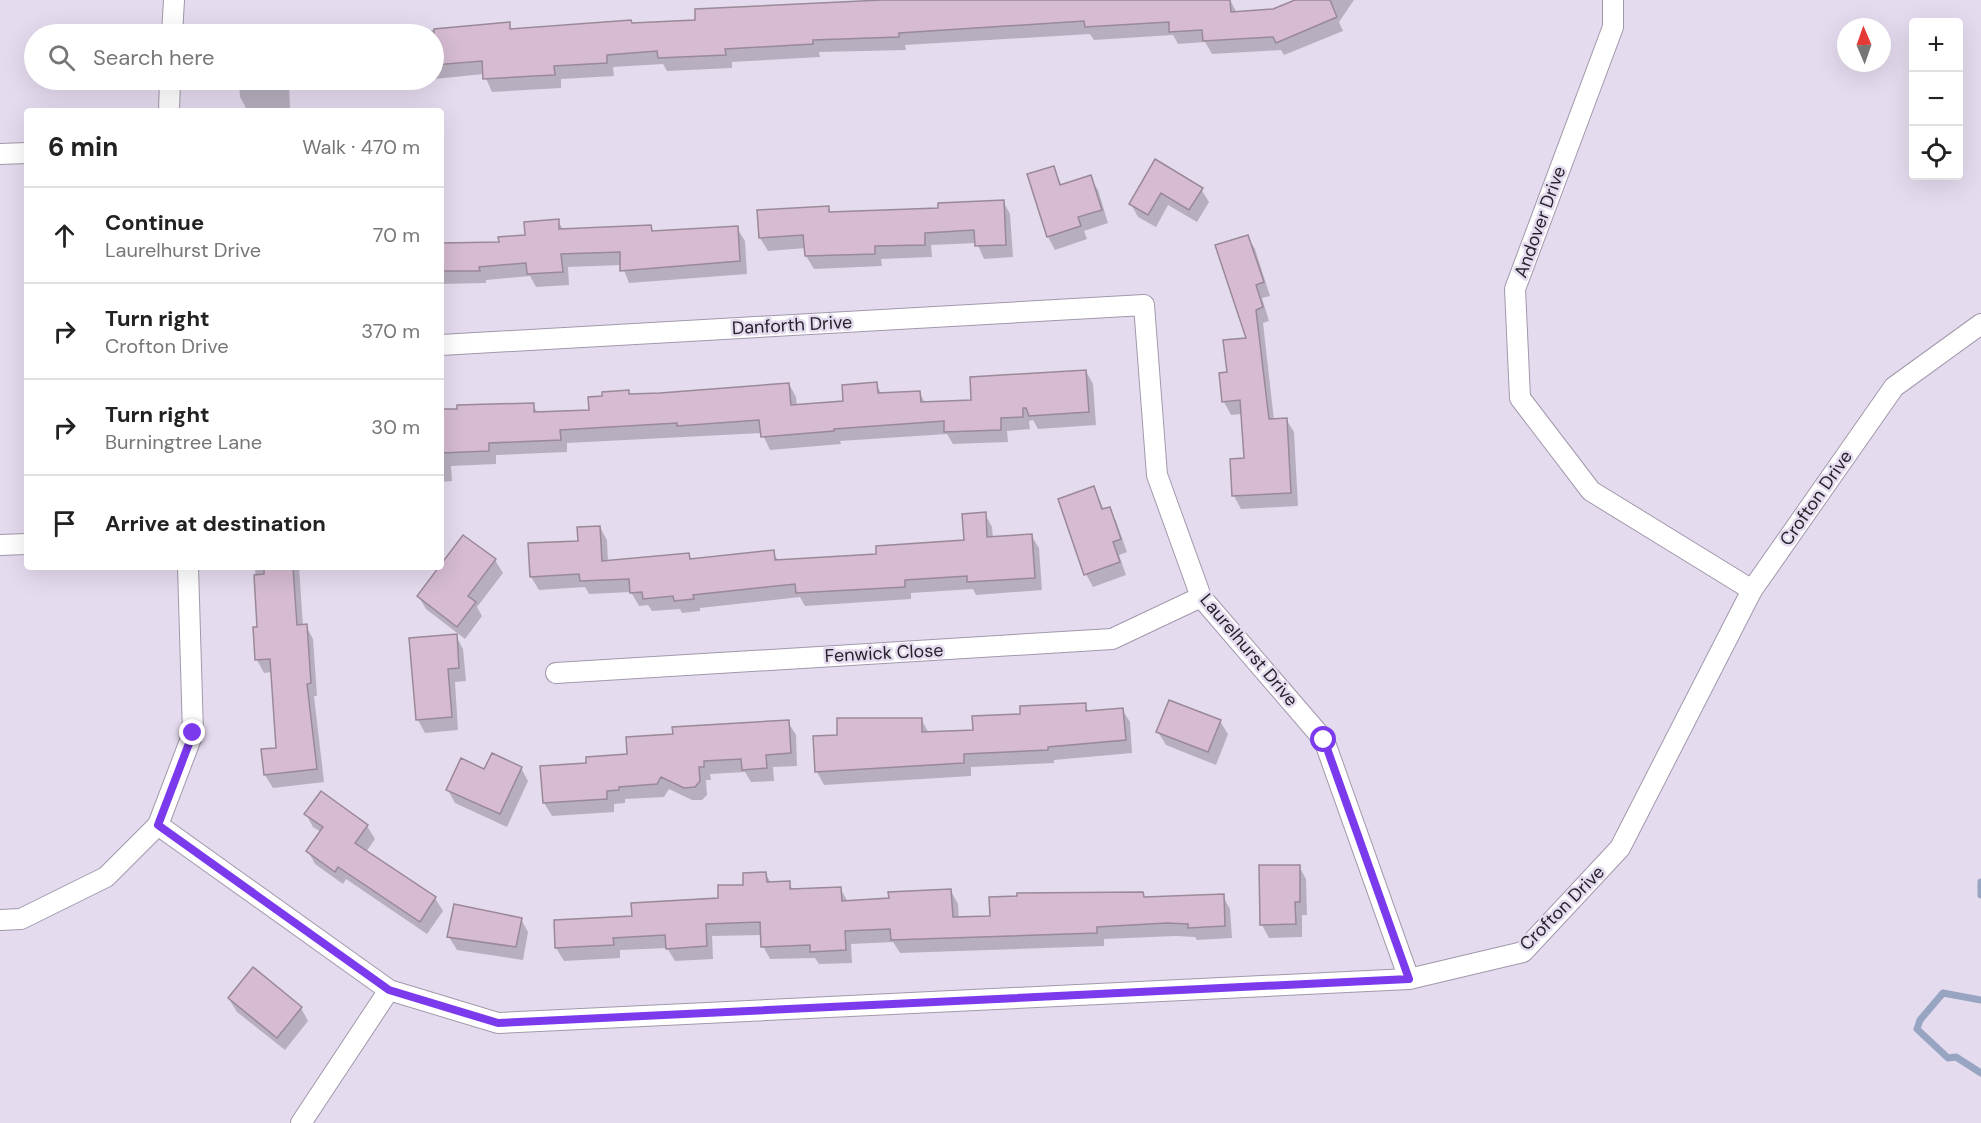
<!DOCTYPE html>
<html lang="en">
<head>
<meta charset="utf-8">
<style>
	body { margin:0; font-family:"DM Sans",sans-serif; background:#f6f6f6; color:#222 }
	.controls { position:absolute; right:18px; top:18px; display:grid; overflow:hidden; border-radius:6px; box-shadow:0 6px 24px #0002 }
	.controls button { width:54px; height:54px; display:grid; place-items:center; padding:0; border:0; border-bottom:2px solid #e0e0e0; background:#fff; color:#222; font:30px sans-serif }
	.compass { position:absolute; left:1837px; top:18px; width:54px; height:54px; border-radius:50%; background:#fff; box-shadow:0 6px 24px #0002; rotate:358deg }
	.stop { position:absolute; width:18px; height:18px; margin:-14px; border:4px solid #7c3aed; border-radius:50%; background:#fff }
	.stop.end { background:#7c3aed; border-color:#fff; box-shadow:0 2px 6px #0008 }
	.list { margin:0; padding:0; list-style:none }
	h2 { display:flex; justify-content:space-between; align-items:center; height:78px; margin:0; padding:0 24px; font-size:26px }
	h2 small { font-size:20px; font-weight:400; color:#767676 }
	.list li { display:grid; grid-template-columns:39px 1fr auto; gap:18px; align-items:center; box-sizing:border-box; height:96px; padding:0 24px; border-top:2px solid #e0e0e0 }
	.list b { display:block; font-size:22px; white-space:nowrap }
	.list p { margin:0; font-size:20px; white-space:nowrap; color:#767676 }
	.list em { font-size:20px; font-style:normal; color:#767676 }
	.icon { flex:none; width:33px; height:33px; fill:none; stroke:currentColor; stroke-width:2; stroke-linecap:round; stroke-linejoin:round }
	.map { position:relative; flex:none; width:1981px; height:1123px; overflow:hidden }
	.search { position:absolute; background:#fff; box-shadow:0 6px 24px #0002; left:24px; top:24px; width:420px; height:66px; display:flex; align-items:center; gap:15px; box-sizing:border-box; padding:0 21px; border-radius:33px; color:#767676; font-size:22px }
	.panel { position:absolute; background:#fff; box-shadow:0 6px 24px #0002; left:24px; top:108px; width:420px; height:462px; border-radius:6px }
	.map>svg:first-child { display:block }
	.shadow { fill:#0003 }
	.lines { fill:none; stroke-linecap:round; stroke-linejoin:round }
	.stream { stroke:#98a5c2; stroke-width:7 }
	.building { fill:#d6bbd2; stroke:#9a8998; stroke-width:1.5 }
	.minor-casing { stroke:#a298ab; stroke-width:22 }
	.minor { stroke:#fff; stroke-width:20 }
	.route { stroke:#7c3aed; stroke-width:8 }
	.labels { text-anchor:middle; dominant-baseline:central; stroke-width:5; stroke-linejoin:round; paint-order:stroke }
	.street-label { font-size:18px; fill:#26222a; stroke:#e5dbef }
</style>
</head>
<body>
<div class="map">
<svg width="1981" height="1123" viewBox="0 0 1981 1123">
	<rect width="100%" height="100%" fill="#e5dbef"/>
	<g class="shadow">
		<path d="M885 0H1230L1237 13 1273 11 1299 0H1354L1339 22 1343 31 1284 55 1281 50 1212 54 1205 42 1178 44 1173 35 1094 40 1090 34 905 45 906 50 819 52 820 57 732 62V68L667 71 663 64 613 67 614 76 561 79V88L492 92 484 74 434 79V34H335H381L509 24 512 30 697 21Z"/>
		<path d="M239 80H285L289 86 290 108 247 110 240 97Z"/>
		<path d="M317 80H423L352 85 320 84Z"/>
		<path d="M1156 162 1201 189 1209 202 1197 222 1168 205 1156 227 1138 217 1131 204Z"/>
		<path d="M1053 168 1062 186 1090 177 1098 190 1108 223 1084 231 1087 239 1055 250 1048 237 1028 175Z"/>
		<path d="M1003 201 1010 214 1013 257 984 259 977 243 931 245 932 257 881 259 882 266 814 269 806 256V248L768 251 760 238 828 207 831 213 940 210Z"/>
		<path d="M558 221 564 231 651 226 654 233 737 228 745 241 747 274 629 283 622 265 568 267 569 285 536 287 530 276 486 280V283L441 284V254L527 237Z"/>
		<path d="M1247 236 1255 249 1270 296 1262 298 1269 321 1263 323 1274 420 1286 419 1294 432 1298 506 1241 509 1234 496 1232 460 1245 459 1242 414 1231 415 1224 402 1228 374 1248 339Z"/>
		<path d="M1086 371 1093 384 1096 425 1038 429 1033 420 1029 421 1030 429 1007 431 1008 442 953 444 947 434 840 441 841 444 770 450 762 433 567 443V452L496 455V464L451 466 452 481 441 482V411L533 405 538 413 591 411 628 392 630 396 789 384 796 397 797 406 845 402 876 384 882 395 919 392 925 403 973 401Z"/>
		<path d="M1094 488 1104 510 1109 508 1116 521 1127 552 1119 555 1126 575 1093 587 1086 574Z"/>
		<path d="M985 514 992 527 993 538 1031 535 1039 548 1042 590 976 595 973 589 911 593V599L805 606 800 597 700 608V611L682 613 680 609 652 611 648 605 639 606 631 592 589 594 585 587 539 590 531 577 600 527 607 540 608 562 688 554 692 560 773 552 779 562 878 555 966 542Z"/>
		<path d="M463 537 495 560 503 573 477 607 482 616 465 639 426 609 418 596Z"/>
		<path d="M255 567H299L303 626H306L313 639 317 696H314L324 782 273 788 265 775 277 749 272 672 264 673 257 660 258 629Z"/>
		<path d="M456 636 463 649 466 681 455 682 458 730 425 733 418 720Z"/>
		<path d="M1085 705 1089 712 1122 709 1130 722 1132 753 1054 760V763L971 767V776L824 785 817 772 815 738 839 736 921 719 929 733 974 731 1022 715Z"/>
		<path d="M1220 721 1228 734 1216 765 1166 745 1158 732Z"/>
		<path d="M788 722 796 735 797 766 773 767 774 781 751 782 745 772 710 774 711 780H706L707 795 702 800H692L669 789 664 797 625 799V803L614 804V812L552 816 544 803 588 765 628 756 674 735Z"/>
		<path d="M521 768 528 781 507 827 455 803 448 790 485 771Z"/>
		<path d="M321 793 367 826 375 839 366 852 435 898 443 911 427 934 346 879 343 884 315 864 308 851 321 832 313 827 306 814Z"/>
		<path d="M1299 866 1306 879 1307 915H1302V937L1269 938 1262 925Z"/>
		<path d="M765 873 771 883H789L793 891 840 888 848 902 890 900 951 891 958 904 959 919 991 918 1142 894 1145 898 1223 896 1230 909 1232 938 1197 940 1195 937 1176 936 1104 939V946L900 953 893 942 851 944 852 963 819 964 815 958 770 959 763 946 762 935 712 936 713 959 675 961 667 948 620 950V958L564 961 556 948 634 917 719 899Z"/>
		<path d="M521 919 528 932 523 960 457 950 449 937Z"/>
		<path d="M229 999 301 1008 308 1021 285 1050 237 1012Z"/>
	</g>
	<g class="lines">
		<g class="stream">
			<path d="M1981 882V895"/>
			<path d="M1981 1000 1943 993 1920 1020 1917 1029 1948 1058 1956 1057 1981 1073"/>
		</g>
	</g>
	<g class="building">
		<path d="M882 0H1230L1231 12 1273 9 1295 0H1330L1337 17 1276 43 1273 37 1203 41 1202 30 1169 32V22L1085 27 1084 21 899 33V37L813 40V44L725 49 726 55 658 58 657 51 607 55V63L554 66 555 75 534 76 483 79 482 61 434 65V29L510 22V29L631 20 632 23 695 20V9Z"/>
		<path d="M1155 159 1203 188 1189 210 1161 193 1148 215 1129 204Z"/>
		<path d="M1054 166 1060 185 1091 175 1102 210 1078 217 1081 226 1047 237 1027 174Z"/>
		<path d="M1004 200 1006 245 975 246 974 230 925 233V245L875 246V254L805 256 803 235 759 238 757 210 829 206V212L938 208V203Z"/>
		<path d="M559 219V229L651 225 652 231 738 226 740 261 620 271V252L561 254 563 272 527 274 526 263 479 267 480 271H441L442 243 499 242 498 237 525 235 524 222Z"/>
		<path d="M1248 235 1264 282 1256 285 1263 307 1256 310 1269 419 1287 418 1291 493 1232 496 1230 459 1244 458 1240 400 1222 402 1219 373 1227 372 1223 340 1246 338 1215 245Z"/>
		<path d="M1086 370 1089 412 1029 416 1026 408H1023V417L1001 418V430L944 432V421L834 429V431L761 437 759 420 677 426V423L560 430 561 440 489 443V451L441 453V409H457V405L534 403V412L589 410 588 397 602 396V392L629 390V394L660 393 789 383 791 405 843 401 842 385 877 382 878 393 920 391 921 402 971 400 970 377Z"/>
		<path d="M1094 486 1102 509 1110 507 1121 539 1113 542 1120 562 1084 575 1058 499Z"/>
		<path d="M986 512 987 537 1032 534 1035 578 967 582V576L905 580V587L796 593 795 584 693 595 694 599 674 601 673 596 643 599 642 592 630 593 629 579 580 581 579 574 530 577 528 543 578 541 577 527 600 526 602 561 689 553 690 559 774 550 775 560 876 554V546L964 540 962 514Z"/>
		<path d="M463 535 496 559 468 596 476 602 457 627 417 596Z"/>
		<path d="M264 567H293L297 625 307 624 311 683 307 684 317 769 264 775 261 749 276 748 270 659 255 660 253 627H257L254 575 264 574Z"/>
		<path d="M457 634 459 668 448 669 452 717 416 720 409 638Z"/>
		<path d="M1169 700 1221 720 1208 752 1156 732Z"/>
		<path d="M1086 703V711L1123 708 1126 740 1048 747V750L964 754V763L815 772 813 736 837 735V718H922V732L973 730 972 716 1020 714V706Z"/>
		<path d="M789 720 791 753 766 755 767 768 742 770 741 759 704 761V767H699L700 781 695 787 684 788 661 777 657 784 619 787V790L607 791V799L543 803 540 766 586 763V757L627 754 626 737 673 734 672 727Z"/>
		<path d="M492 753 522 767 500 814 446 790 461 758 484 769Z"/>
		<path d="M321 791 368 825 355 843 436 897 420 922 338 867 335 872 306 851 323 827 304 814Z"/>
		<path d="M1259 865H1300V902H1295L1296 924 1260 925Z"/>
		<path d="M766 872 767 882 790 881V889L841 887 842 901 889 898 888 892 951 889 953 917 990 916 989 897 1017 896V893L1143 892 1144 897 1224 894 1225 926 1188 928V924L1167 923 1097 927V933L891 940 890 929 845 931 846 950 810 952V945L761 947 760 922 706 924 707 946 666 949 665 935 613 938 614 945 555 948 554 920 632 916 631 903 718 898V885H743V873Z"/>
		<path d="M454 904 522 918 516 947 447 937Z"/>
		<path d="M253 967 302 1007 277 1038 228 998Z"/>
	</g>
	<g class="lines">
		<g class="minor-casing">
			<g id="minor">
				<path d="M1613 0V27L1515 289 1520 398 1591 491 1752 590"/>
				<path d="M172 34 174 0"/>
				<path d="M169 111 170 80"/>
				<path d="M0 154 27 153"/>
				<path d="M441 345 1144 305 1157 475 1201 597 1324 740 1409 979"/>
				<path d="M0 545 27 544"/>
				<path d="M556 673 1112 639 1201 597"/>
				<path d="M158 825 389 990 498 1023 1409 979 1523 952 1620 848 1752 590 1894 387 1981 324"/>
				<path d="M0 920 21 919 106 877 158 825 193 733 188 567"/>
				<path d="M301 1123 389 990"/>
			</g>
		</g>
		<use href="#minor" class="minor"/>
	</g>
	<g class="lines">
		<path class="route" d="M193 733 158 825 389 990 498 1023 1409 979 1324 740"/>
	</g>
	<g class="labels">
		<g class="street-label">
			<text transform="translate(1540 222) rotate(-70)">Andover Drive</text>
			<text transform="translate(792 325) rotate(-3)">Danforth Drive</text>
			<text transform="translate(1816 498) rotate(-55)">Crofton Drive</text>
			<text transform="translate(1249 650) rotate(50)">Laurelhurst Drive</text>
			<text transform="translate(884 653) rotate(-3)">Fenwick Close</text>
			<text transform="translate(1562 908) rotate(-45)">Crofton Drive</text>
		</g>
	</g>
</svg>
<div class="controls">
<button>+</button>
<button>−</button>
<button><svg class="icon" aria-label="locate" viewBox="0 0 24 24"><circle cx="12" cy="12" r="6"/><path d="M12 2v4M12 18v4M2 12h4M18 12h4"/></svg></button>
</div>
<svg class="compass" viewBox="-18 -18 36 36"><path d="M0-13l5 13h-10z" fill="#e53935"/><path d="M0 13l5-13h-10z" fill="#767676"/></svg>
<div class="stop" style="left:1324px;top:740px"></div>
<div class="stop end" style="left:193px;top:733px"></div>
<div class="search"><svg class="icon" aria-label="search" viewBox="0 0 24 24"><circle cx="10" cy="10" r="6"/><path d="M15 15l6 6"/></svg>Search here</div>
<section class="panel">
<h2>6 min<small>Walk · 470 m</small></h2>
<ul class="list">
<li><svg class="icon" aria-label="ahead" viewBox="0 0 24 24"><path d="M12 20V5M6 11l6-6 6 6"/></svg><div><b>Continue</b><p>Laurelhurst Drive</p></div><em>70 m</em></li>
<li><svg class="icon" aria-label="right" viewBox="0 0 24 24"><path d="M7 20v-9h11M14 6l5 5-5 5"/></svg><div><b>Turn right</b><p>Crofton Drive</p></div><em>370 m</em></li>
<li><svg class="icon" aria-label="right" viewBox="0 0 24 24"><path d="M7 20v-9h11M14 6l5 5-5 5"/></svg><div><b>Turn right</b><p>Burningtree Lane</p></div><em>30 m</em></li>
<li><svg class="icon" aria-label="arrive" viewBox="0 0 24 24"><path d="M6 21V4h12l-3 4 3 4H6"/></svg><div><b>Arrive at destination</b></div></li>
</ul>
</section>
</div>
</body>
</html>
